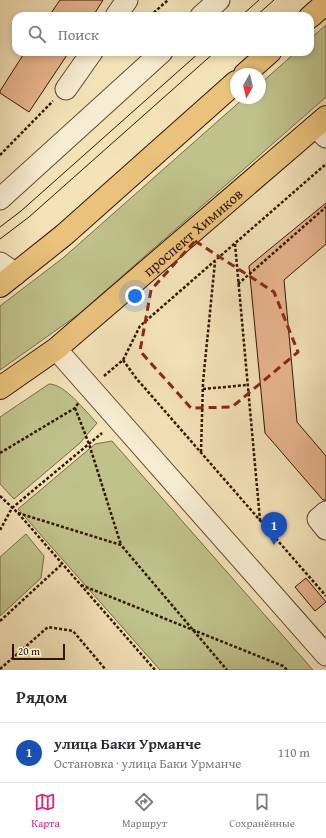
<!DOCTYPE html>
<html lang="ru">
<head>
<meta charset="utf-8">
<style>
	body { margin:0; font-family:"Gentium Book Plus",serif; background:#f2f2f3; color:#2b2b33 }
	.compass { position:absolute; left:230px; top:68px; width:36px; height:36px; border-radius:50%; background:#fff; box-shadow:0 2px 6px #0003; rotate:188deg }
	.scale { position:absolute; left:12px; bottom:10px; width:53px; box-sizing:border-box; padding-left:4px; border:2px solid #321501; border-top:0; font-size:11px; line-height:14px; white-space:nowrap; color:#321501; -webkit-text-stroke:3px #f8edd2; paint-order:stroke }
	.you { position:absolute; left:135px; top:296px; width:14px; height:14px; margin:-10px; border:3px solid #fff; border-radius:50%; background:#1a73e8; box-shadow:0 0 0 6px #1a73e833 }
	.badge { display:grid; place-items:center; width:26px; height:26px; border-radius:50%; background:#db2777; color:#fff; font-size:13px; font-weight:700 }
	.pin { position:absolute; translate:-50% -33px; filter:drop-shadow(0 1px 2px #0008) }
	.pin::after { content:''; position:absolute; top:21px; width:14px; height:12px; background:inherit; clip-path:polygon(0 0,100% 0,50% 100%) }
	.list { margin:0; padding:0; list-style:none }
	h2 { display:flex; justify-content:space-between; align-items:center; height:52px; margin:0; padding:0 16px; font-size:17px }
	h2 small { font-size:13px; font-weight:400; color:#7c7c81 }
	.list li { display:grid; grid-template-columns:26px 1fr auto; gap:12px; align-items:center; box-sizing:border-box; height:60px; padding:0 16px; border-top:1px solid #e1e1e2 }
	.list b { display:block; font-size:15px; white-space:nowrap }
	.list p { margin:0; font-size:13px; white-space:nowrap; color:#7c7c81 }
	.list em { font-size:13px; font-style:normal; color:#7c7c81 }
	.icon { flex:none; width:22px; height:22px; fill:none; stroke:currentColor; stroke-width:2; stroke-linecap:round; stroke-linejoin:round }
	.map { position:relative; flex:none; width:326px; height:670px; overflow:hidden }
	.search { position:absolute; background:#fff; box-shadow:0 2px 6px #0003; left:12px; right:12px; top:12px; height:44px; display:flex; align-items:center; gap:10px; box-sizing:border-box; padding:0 14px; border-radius:12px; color:#7c7c81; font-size:15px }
	.sheet { height:112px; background:#fff }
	nav { display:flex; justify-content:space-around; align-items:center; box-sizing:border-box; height:56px; border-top:1px solid #e1e1e2; background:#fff; font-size:11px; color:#7c7c81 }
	nav a { display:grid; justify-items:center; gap:2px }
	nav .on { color:#db2777 }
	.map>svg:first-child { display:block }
	.green { fill:#c0c28b; stroke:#796c46 }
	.building { fill:#e9b68f; stroke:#321501 }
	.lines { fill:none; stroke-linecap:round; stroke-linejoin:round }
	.minor-casing { stroke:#62482f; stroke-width:23 }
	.major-casing { stroke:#321501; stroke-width:24 }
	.path { stroke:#321501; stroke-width:2.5; stroke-dasharray:3 2; stroke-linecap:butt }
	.minor { stroke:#f8edd2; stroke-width:21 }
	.major { stroke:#eac27c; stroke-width:22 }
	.tram { stroke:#321501; stroke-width:1 }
	.marked { fill:none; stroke:#8f2418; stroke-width:3; stroke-dasharray:8 5; stroke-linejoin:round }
	.labels { text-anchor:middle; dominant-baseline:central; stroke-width:4; stroke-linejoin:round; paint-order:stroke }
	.street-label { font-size:15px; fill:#321501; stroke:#f8edd2 }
</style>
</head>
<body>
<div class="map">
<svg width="326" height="670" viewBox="0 0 326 670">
	<rect width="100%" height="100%" fill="#f4e3b9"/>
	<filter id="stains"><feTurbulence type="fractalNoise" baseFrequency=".005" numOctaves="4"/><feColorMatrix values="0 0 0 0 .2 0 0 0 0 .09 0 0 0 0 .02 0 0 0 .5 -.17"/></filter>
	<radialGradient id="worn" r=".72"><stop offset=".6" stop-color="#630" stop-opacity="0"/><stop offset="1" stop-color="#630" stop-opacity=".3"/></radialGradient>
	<g class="green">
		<path d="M326 25V97L79 314 0 370V306L63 258 244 98H260V84L296 52H310V39Z"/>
		<path d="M49 384C65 384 85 411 97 423L80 443 14 499 0 484V417Z"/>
		<path d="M112 441 313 670H160L18 509 95 444Z"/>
		<path d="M26 534 44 556 41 578 0 616V557Z"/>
	</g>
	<g class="building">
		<path d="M60 0H103L93 16H49Z"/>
		<path d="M25 52H69L29 112 0 93V91Z"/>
		<path d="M326 203V244L284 280 297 422 326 456V500H323L265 433 249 266Z"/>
		<path d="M306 578 326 602 315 611 295 587Z"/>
	</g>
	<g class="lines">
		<g class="minor-casing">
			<g id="minor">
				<path d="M116 16 127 0"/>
				<path d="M201 16 219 0"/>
				<path d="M66 89 92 52"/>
				<path d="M315 126 326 137"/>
				<path d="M0 199 162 52"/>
				<path d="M0 263 16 274"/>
				<path d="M56 349 326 655"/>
				<path d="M326 512 318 519 326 529"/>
			</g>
		</g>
		<g class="major-casing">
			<g id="major">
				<path d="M310 17 326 3"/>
				<path d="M245 74 270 52"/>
				<path d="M0 286 64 235 236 82"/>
				<path id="s1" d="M0 388 56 349 326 117"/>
			</g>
		</g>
		<g class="path">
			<path d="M150 16 168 0"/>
			<path d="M0 155 53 101"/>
			<path d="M235 244 260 520"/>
			<path d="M238 284 326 207"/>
			<path d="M123 360 136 378 326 596"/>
			<path d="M104 376 123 360 140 326 326 164"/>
			<path d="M203 389 247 385"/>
			<path d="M75 408 89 444 121 545"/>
			<path d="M201 452 203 382 215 262"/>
			<path d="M0 453 75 408 79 402"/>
			<path d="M0 496 18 513 155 670"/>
			<path d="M18 513 121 545 227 670"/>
			<path d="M0 530 12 508 102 433"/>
			<path d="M81 585 283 666 287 670"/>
			<path d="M0 621 61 565"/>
			<path d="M0 669 48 627 73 631 106 670"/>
		</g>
		<use href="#minor" class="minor"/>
		<use href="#major" class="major"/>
		<g class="tram">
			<path d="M241 16 259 0"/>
			<path d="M256 16 274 0"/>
			<path d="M0 227 21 211 200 52"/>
			<path d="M0 239 29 217 215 52"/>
		</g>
	</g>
	<path class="marked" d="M195 241 274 292 298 352 232 407 191 408 140 351 151 290Z"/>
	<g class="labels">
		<g class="street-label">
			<text stroke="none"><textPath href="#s1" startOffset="248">проспект Химиков</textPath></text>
		</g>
	</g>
	<rect width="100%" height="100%" filter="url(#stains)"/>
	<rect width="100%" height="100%" fill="url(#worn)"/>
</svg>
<svg class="compass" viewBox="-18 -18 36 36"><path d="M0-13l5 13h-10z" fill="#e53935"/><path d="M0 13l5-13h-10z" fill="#7c7c81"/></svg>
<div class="scale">20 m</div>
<div class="you"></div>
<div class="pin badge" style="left:274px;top:545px;background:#1a4fb4">1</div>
<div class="search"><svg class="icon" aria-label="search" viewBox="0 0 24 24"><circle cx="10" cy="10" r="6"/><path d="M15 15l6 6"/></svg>Поиск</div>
</div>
<section class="sheet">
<h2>Рядом<small></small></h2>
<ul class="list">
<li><span class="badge" style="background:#1a4fb4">1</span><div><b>улица Баки Урманче</b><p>Остановка · улица Баки Урманче</p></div><em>110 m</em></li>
</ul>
</section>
<nav>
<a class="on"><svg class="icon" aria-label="map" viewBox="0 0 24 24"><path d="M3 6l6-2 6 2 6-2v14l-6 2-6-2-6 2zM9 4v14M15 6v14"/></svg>Карта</a>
<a><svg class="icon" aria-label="directions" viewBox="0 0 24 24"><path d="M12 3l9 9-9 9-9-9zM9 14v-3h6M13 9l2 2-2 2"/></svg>Маршрут</a>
<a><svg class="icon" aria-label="saved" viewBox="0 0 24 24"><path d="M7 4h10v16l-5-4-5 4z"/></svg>Сохранённые</a>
</nav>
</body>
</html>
